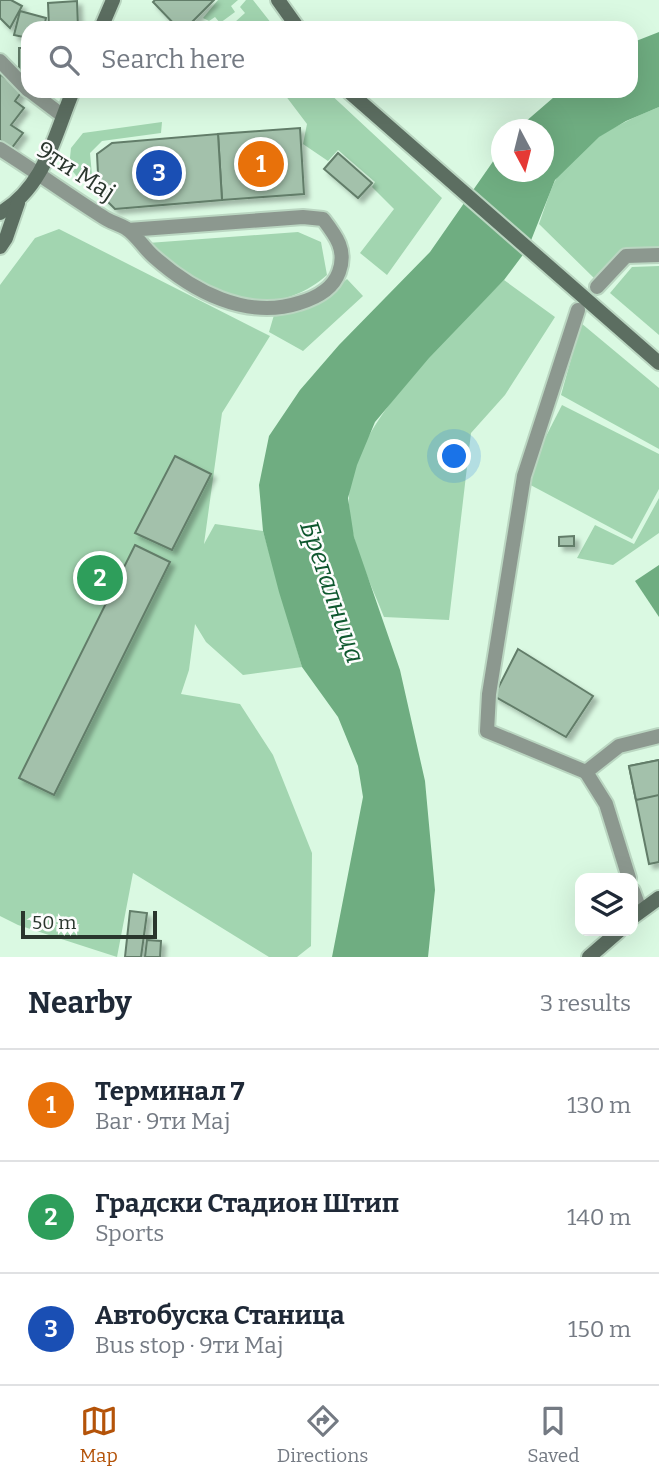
<!DOCTYPE html>
<html lang="en">
<head>
<meta charset="utf-8">
<style>
	body { margin:0; font-family:Bitter,serif; background:#f2f2f3; color:#1f2937 }
	.controls { position:absolute; right:21px; bottom:21px; display:grid; overflow:hidden; border-radius:14px; box-shadow:0 7px 28px #0002 }
	.controls button { width:63px; height:63px; display:grid; place-items:center; padding:0; border:0; border-bottom:2px solid #e0e1e3; background:#fff; color:#1f2937; font:35px sans-serif }
	.compass { position:absolute; left:491px; top:119px; width:63px; height:63px; border-radius:50%; background:#fff; box-shadow:0 7px 28px #0002; rotate:173deg }
	.scale { position:absolute; left:21px; bottom:18px; width:136px; box-sizing:border-box; padding-left:7px; border:4px solid #2a362d; border-top:0; font-size:19px; line-height:24px; white-space:nowrap; color:#2a362d; -webkit-text-stroke:5px #fdfdfd; paint-order:stroke }
	.you { position:absolute; left:455px; top:457px; width:24px; height:24px; margin:-18px; border:5px solid #fff; border-radius:50%; background:#1a73e8; box-shadow:0 0 0 10px #1a73e833 }
	.badge { display:grid; place-items:center; width:46px; height:46px; border-radius:50%; background:#b45309; color:#fff; font-size:23px; font-weight:700 }
	.pin { position:absolute; translate:-50% -50%; border:4px solid #fff; box-shadow:0 2px 7px #0006 }
	.list { margin:0; padding:0; list-style:none }
	h2 { display:flex; justify-content:space-between; align-items:center; height:91px; margin:0; padding:0 28px; font-size:30px }
	h2 small { font-size:23px; font-weight:400; color:#747a83 }
	.list li { display:grid; grid-template-columns:46px 1fr auto; gap:21px; align-items:center; box-sizing:border-box; height:112px; padding:0 28px; border-top:2px solid #e0e1e3 }
	.list b { display:block; font-size:26px; white-space:nowrap }
	.list p { margin:0; font-size:23px; white-space:nowrap; color:#747a83 }
	.list em { font-size:23px; font-style:normal; color:#747a83 }
	.icon { flex:none; width:38px; height:38px; fill:none; stroke:currentColor; stroke-width:2; stroke-linecap:round; stroke-linejoin:round }
	.map { position:relative; flex:none; width:659px; height:957px; overflow:hidden }
	.search { position:absolute; background:#fff; box-shadow:0 7px 28px #0002; left:21px; right:21px; top:21px; height:77px; display:flex; align-items:center; gap:18px; box-sizing:border-box; padding:0 24px; border-radius:21px; color:#747a83; font-size:26px }
	.sheet { height:427px; background:#fff }
	nav { display:flex; justify-content:space-around; align-items:center; box-sizing:border-box; height:98px; border-top:2px solid #e0e1e3; background:#fff; font-size:19px; color:#747a83 }
	nav a { display:grid; justify-items:center; gap:4px }
	nav .on { color:#b45309 }
	.map>svg:first-child { display:block }
	.green { fill:#a2d5b0 }
	.water { fill:#6fad81 }
	.building { fill:#a3c1ab; stroke:#627d69; stroke-width:2; filter:url(#shadow) }
	.lines { fill:none; stroke-linecap:round; stroke-linejoin:round }
	.street-casing { stroke:#bad6c1; stroke-width:18 }
	.secondary-casing { stroke:#bad6c1; stroke-width:18 }
	.street { stroke:#8c988f; stroke-width:14 }
	.secondary { stroke:#5c6e61; stroke-width:14 }
	.labels { text-anchor:middle; dominant-baseline:central; stroke-width:5; stroke-linejoin:round; paint-order:stroke }
	.street-label { font-size:24px; fill:#2a362d; stroke:#fdfdfd }
	.water-label { font-size:26px; font-style:italic; fill:#0e572e; stroke:#fdfdfd }
</style>
</head>
<body>
<div class="map">
<svg width="659" height="957" viewBox="0 0 659 957">
	<defs>
		<filter id="shadow"><feDropShadow dx="4.5" dy="4.5" stdDeviation="2" flood-color="#0004"/></filter>
	</defs>
	<rect width="100%" height="100%" fill="#daf9e2"/>
	<g class="green">
		<path d="M218 0H238L231 6 235 12 220 23 215 17 209 21 203 18Z"/>
		<path d="M246 0H253L275 28H235L238 25 235 22 245 13 240 7Z"/>
		<path d="M282 91H327L442 198 387 275 360 253 394 209 372 187 375 182 338 150 328 161 303 144 307 124Z"/>
		<path d="M659 107V248L627 249 595 279 539 224C544 210 548 196 554 183 573 144 622 122 659 107Z"/>
		<path d="M162 122 161 133 102 141 90 153 93 186 80 180 69 167 71 148 83 133Z"/>
		<path d="M59 229 270 336 222 413 204 544 215 524 263 531 302 667 243 675 206 642 195 624 189 670 181 694 240 704 273 755 312 853 311 946 297 957H269L133 873 117 957 18 925 0 916V285L35 238Z"/>
		<path d="M298 232 321 242 327 275C300 299 261 310 225 296 214 292 203 282 192 276 177 266 161 257 148 243Z"/>
		<path d="M659 266V335L610 293 632 267Z"/>
		<path d="M347 279 363 296 303 351 269 332 274 315 315 306Z"/>
		<path d="M504 280 555 317 505 395 471 433 449 620 384 617C370 581 348 539 349 499 350 424 454 331 504 280Z"/>
		<path d="M581 323 659 388V449L561 395Z"/>
		<path d="M562 405 659 454V489L632 539 523 481Z"/>
		<path d="M659 498V533L613 565 577 558 595 525 634 544Z"/>
	</g>
	<g class="water">
		<path d="M659 32V107L626 121 599 137 555 180 528 248 504 280 429 358 375 422 357 465 348 498 354 537 400 670 425 781 435 890 428 957H332L363 797 358 766 338 717 302 667 279 592 263 531 259 485 269 436 300 390 339 345 430 252 501 150 502 172H544V130L517 129 561 91H631V43Z"/>
		<path d="M659 565V617L635 581Z"/>
	</g>
	<g class="building">
		<path d="M0 0H11L22 6 10 28 0 18Z"/>
		<path d="M155 0H214L186 28H178L153 2Z"/>
		<path d="M77 1 78 28H49L48 3Z"/>
		<path d="M20 11 46 18 44 28H28V38L14 35Z"/>
		<path d="M19 48H28V85L19 78Z"/>
		<path d="M0 74 22 91 15 101 24 108 11 125 23 133 11 149 0 140Z"/>
		<path d="M300 128 304 194 222 200 218 134Z"/>
		<path d="M218 134 222 200 115 209 99 193 97 154 112 143Z"/>
		<path d="M338 153 372 183 358 198 324 169Z"/>
		<path d="M175 456 211 474 172 550 135 533Z"/>
		<path d="M574 536V546H559V537Z"/>
		<path d="M135 545 170 562 54 795 19 778Z"/>
		<path d="M518 649 593 696 566 737 494 696Z"/>
		<path d="M659 760V862L649 864 629 766Z"/>
		<path d="M659 760V795L636 800 629 766Z"/>
		<path d="M130 911 147 913 141 957H125Z"/>
		<path d="M147 940 161 941 160 957H145Z"/>
	</g>
	<g class="lines">
		<g class="street-casing">
			<g id="street">
				<path d="M0 61 28 90"/>
				<path d="M30 91 63 116"/>
				<path d="M0 149C35 171 68 195 103 217 110 222 119 224 127 229 137 236 144 248 153 256 192 291 246 320 299 303 316 298 333 289 339 272 347 250 336 236 323 219L303 217 128 230"/>
				<path d="M597 287 626 256 659 255"/>
				<path d="M578 310 524 476 489 694 487 731 586 772"/>
				<path d="M629 878 606 804 586 772 619 746 659 736"/>
				<path d="M633 891 640 910"/>
			</g>
		</g>
		<g class="secondary-casing">
			<g id="secondary">
				<path d="M278 0 298 28"/>
				<path d="M101 28 113 0"/>
				<path d="M348 91 659 363"/>
				<path d="M0 213C45 187 54 136 73 91"/>
				<path d="M0 247 6 238 18 203"/>
				<path d="M633 917 659 898"/>
				<path d="M589 957 619 931"/>
			</g>
		</g>
		<use href="#street" class="street"/>
		<use href="#secondary" class="secondary"/>
	</g>
	<g class="labels">
		<g class="street-label">
			<text transform="translate(76 171) rotate(33)">9ти Мај</text>
		</g>
		<g class="water-label">
			<text transform="translate(332 592) rotate(71)">Брегалница</text>
		</g>
	</g>
</svg>
<div class="controls">
<button><svg class="icon" aria-label="layers" viewBox="0 0 24 24"><path d="M12 4l9 5-9 5-9-5zM3 14l9 5 9-5"/></svg></button>
</div>
<svg class="compass" viewBox="-18 -18 36 36"><path d="M0-13l5 13h-10z" fill="#e53935"/><path d="M0 13l5-13h-10z" fill="#747a83"/></svg>
<div class="scale">50 m</div>
<div class="you"></div>
<div class="pin badge" style="left:261px;top:164px;background:#e8710a">1</div>
<div class="pin badge" style="left:100px;top:578px;background:#2e9e5b">2</div>
<div class="pin badge" style="left:159px;top:173px;background:#1a4fb4">3</div>
<div class="search"><svg class="icon" aria-label="search" viewBox="0 0 24 24"><circle cx="10" cy="10" r="6"/><path d="M15 15l6 6"/></svg>Search here</div>
</div>
<section class="sheet">
<h2>Nearby<small>3 results</small></h2>
<ul class="list">
<li><span class="badge" style="background:#e8710a">1</span><div><b>Терминал 7</b><p>Bar · 9ти Мај</p></div><em>130 m</em></li>
<li><span class="badge" style="background:#2e9e5b">2</span><div><b>Градски Стадион Штип</b><p>Sports</p></div><em>140 m</em></li>
<li><span class="badge" style="background:#1a4fb4">3</span><div><b>Автобуска Станица</b><p>Bus stop · 9ти Мај</p></div><em>150 m</em></li>
</ul>
</section>
<nav>
<a class="on"><svg class="icon" aria-label="map" viewBox="0 0 24 24"><path d="M3 6l6-2 6 2 6-2v14l-6 2-6-2-6 2zM9 4v14M15 6v14"/></svg>Map</a>
<a><svg class="icon" aria-label="directions" viewBox="0 0 24 24"><path d="M12 3l9 9-9 9-9-9zM9 14v-3h6M13 9l2 2-2 2"/></svg>Directions</a>
<a><svg class="icon" aria-label="saved" viewBox="0 0 24 24"><path d="M7 4h10v16l-5-4-5 4z"/></svg>Saved</a>
</nav>
</body>
</html>
